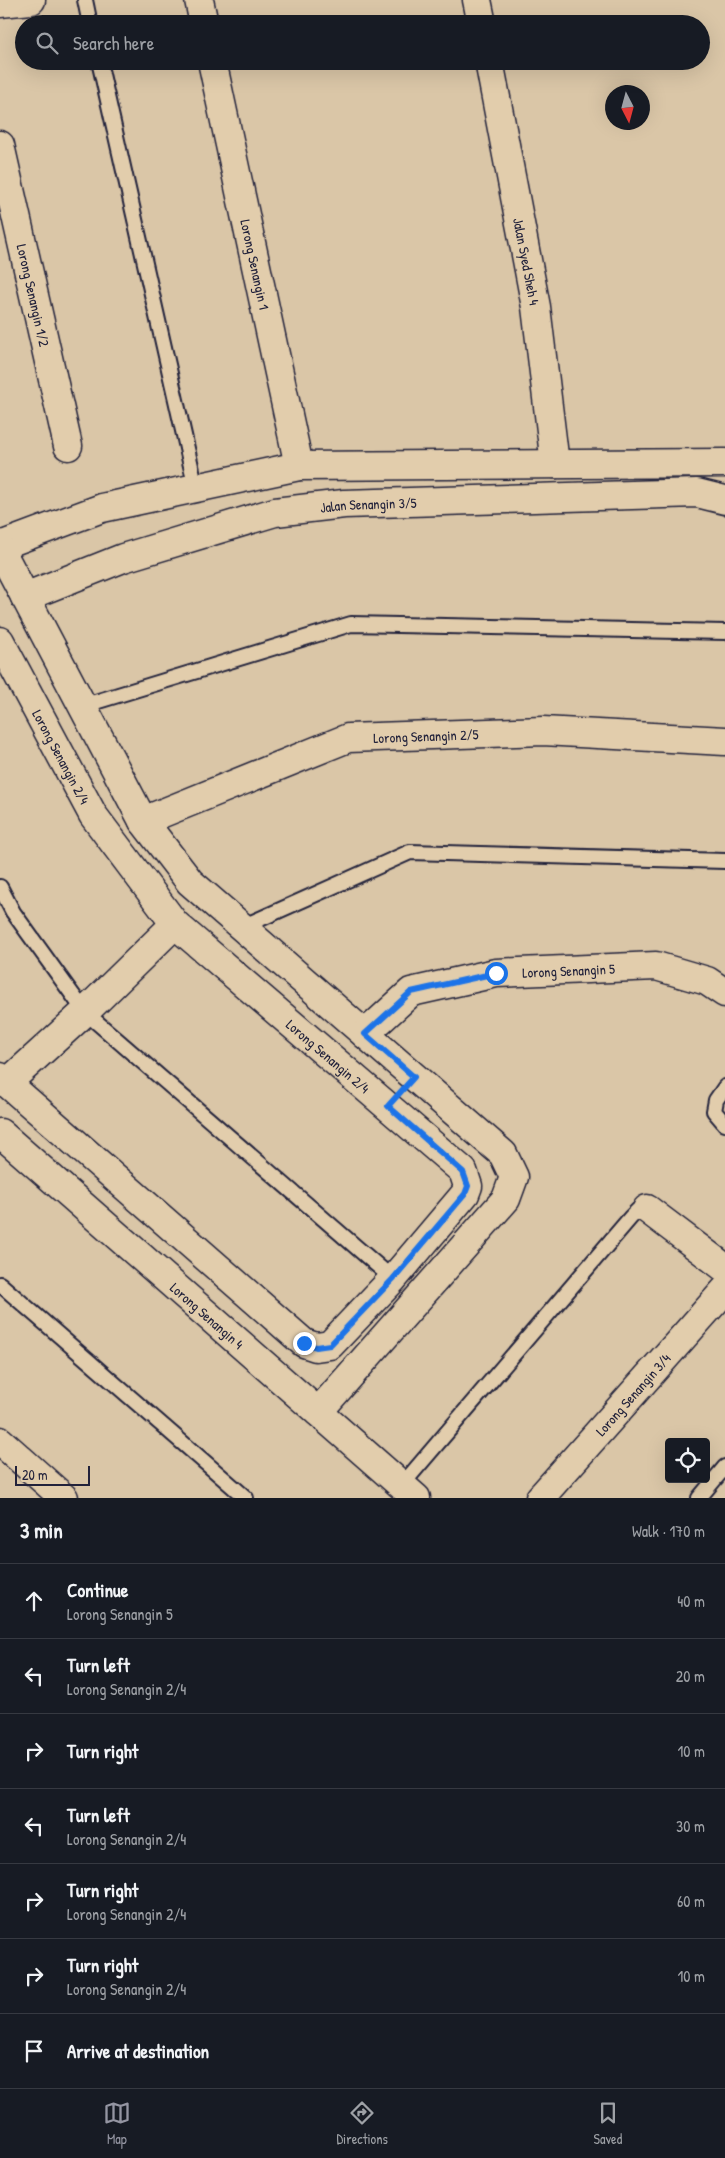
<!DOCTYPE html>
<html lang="en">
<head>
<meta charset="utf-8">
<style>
	body { margin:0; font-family:"Patrick Hand",sans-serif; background:#242831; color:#f1f3f6 }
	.controls { position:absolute; right:15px; bottom:15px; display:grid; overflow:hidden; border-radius:5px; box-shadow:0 5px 20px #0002 }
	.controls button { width:45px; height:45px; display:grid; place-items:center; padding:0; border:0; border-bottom:1px solid #363941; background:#171b24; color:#f1f3f6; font:25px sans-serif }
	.compass { position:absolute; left:605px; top:85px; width:45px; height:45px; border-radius:50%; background:#171b24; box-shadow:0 5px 20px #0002; rotate:174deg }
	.scale { position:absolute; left:15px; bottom:12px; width:75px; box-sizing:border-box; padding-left:5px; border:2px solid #22223b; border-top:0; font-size:14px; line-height:18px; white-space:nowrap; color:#22223b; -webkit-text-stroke:4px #e2cdac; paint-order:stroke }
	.stop { position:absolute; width:15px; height:15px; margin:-11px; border:4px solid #1a73e8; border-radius:50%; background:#fff }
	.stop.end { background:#1a73e8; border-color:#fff; box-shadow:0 1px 5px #0008 }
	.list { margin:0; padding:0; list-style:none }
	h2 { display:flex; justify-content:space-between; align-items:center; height:65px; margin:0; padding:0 20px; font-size:21px }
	h2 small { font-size:16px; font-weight:400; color:#9ea1a6 }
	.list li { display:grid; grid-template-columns:32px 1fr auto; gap:15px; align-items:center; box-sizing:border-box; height:75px; padding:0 20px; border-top:1px solid #363941 }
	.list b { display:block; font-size:19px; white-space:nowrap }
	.list p { margin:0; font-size:16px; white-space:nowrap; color:#9ea1a6 }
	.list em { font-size:16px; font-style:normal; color:#9ea1a6 }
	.icon { flex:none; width:28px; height:28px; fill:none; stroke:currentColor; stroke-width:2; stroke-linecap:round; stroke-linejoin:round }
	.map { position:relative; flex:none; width:725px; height:1498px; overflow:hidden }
	.search { position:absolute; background:#171b24; box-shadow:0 5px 20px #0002; left:15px; right:15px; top:15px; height:55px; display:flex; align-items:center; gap:12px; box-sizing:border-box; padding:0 18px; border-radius:28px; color:#9ea1a6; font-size:19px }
	.sheet { height:590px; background:#171b24 }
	nav { display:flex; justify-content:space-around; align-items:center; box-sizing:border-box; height:70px; border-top:1px solid #363941; background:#171b24; font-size:14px; color:#9ea1a6 }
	nav a { display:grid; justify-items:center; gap:2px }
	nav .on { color:#9495a2 }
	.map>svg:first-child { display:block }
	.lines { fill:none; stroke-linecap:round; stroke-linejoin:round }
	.lane-casing { stroke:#22223b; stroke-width:18 }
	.street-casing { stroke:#22223b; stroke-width:31 }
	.lane { stroke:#e2cdac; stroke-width:14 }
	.street { stroke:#e2cdac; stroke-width:28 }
	.route { stroke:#1a73e8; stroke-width:6 }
	.labels { text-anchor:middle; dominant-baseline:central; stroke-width:5; stroke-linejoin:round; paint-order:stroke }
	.street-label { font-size:14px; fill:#22223b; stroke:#e2cdac }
</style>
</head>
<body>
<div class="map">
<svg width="725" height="1498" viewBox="0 0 725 1498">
	<rect width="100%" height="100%" fill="#dac6a7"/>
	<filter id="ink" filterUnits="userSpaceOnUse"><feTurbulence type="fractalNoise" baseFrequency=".02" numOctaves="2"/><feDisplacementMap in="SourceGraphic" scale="10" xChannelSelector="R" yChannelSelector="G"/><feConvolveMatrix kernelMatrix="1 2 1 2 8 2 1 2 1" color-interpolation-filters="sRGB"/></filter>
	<g filter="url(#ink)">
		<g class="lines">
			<g class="lane-casing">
				<g id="lane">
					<path d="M85 0 90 24"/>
					<path d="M99 61 196 488"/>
					<path d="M82 706 351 624 725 632"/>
					<path d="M0 887 13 912 85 1012 393 1279"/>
					<path d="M242 927 410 852 725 861"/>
					<path d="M725 1087 716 1100 714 1111 725 1124"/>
					<path d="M0 1284 246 1498"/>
					<path d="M402 1485 631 1217 638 1210 647 1209"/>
					<path d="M699 1498 725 1467"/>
				</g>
			</g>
			<g class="street-casing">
				<g id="street">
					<path d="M199 0 204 24"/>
					<path d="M477 0 482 24"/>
					<path d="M0 3 31 0"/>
					<path id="s1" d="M212 61 299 466"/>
					<path id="s2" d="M489 61 536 307 555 464"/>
					<path id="s3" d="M0 145 68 446"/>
					<path d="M0 546 102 508 299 466 725 463"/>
					<path d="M0 549 143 821 190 882 503 1154 514 1177 506 1199 318 1412"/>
					<path id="s4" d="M25 597 123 558 275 512 344 504 697 493 725 500"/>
					<path id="s5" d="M0 641 93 815 175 924 463 1171 468 1186 465 1194 393 1279 330 1345 316 1347 304 1343 0 1077"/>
					<path id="s6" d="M143 821 348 738 543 731 725 741"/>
					<path id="s7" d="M365 1034 411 992 496 973 656 966 707 981 725 993"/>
					<path d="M7 1083 85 1012 175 924"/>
					<path id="s8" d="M0 1133 416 1498"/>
					<path d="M647 1209 725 1268"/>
					<path d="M0 1441 64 1498"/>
					<path id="s9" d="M540 1498 725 1290"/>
				</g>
			</g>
			<use href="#lane" class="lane"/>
			<use href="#street" class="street"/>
		</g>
	</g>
	<g class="lines" filter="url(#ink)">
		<path class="route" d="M304 1343 316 1347 330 1345 393 1279 465 1194 468 1186 463 1172 388 1106 414 1077 365 1034 411 992 496 973"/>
	</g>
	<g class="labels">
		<g class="street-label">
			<text stroke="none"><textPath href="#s2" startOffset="204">Jalan Syed Sheh 4</textPath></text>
			<text stroke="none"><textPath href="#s1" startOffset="208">Lorong Senangin 1</textPath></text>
			<text stroke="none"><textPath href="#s3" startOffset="154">Lorong Senangin 1/2</textPath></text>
			<text stroke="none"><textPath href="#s4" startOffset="358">Jalan Senangin 3/5</textPath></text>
			<text stroke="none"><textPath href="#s6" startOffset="299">Lorong Senangin 2/5</textPath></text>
			<text stroke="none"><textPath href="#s5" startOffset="131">Lorong Senangin 2/4</textPath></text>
			<text stroke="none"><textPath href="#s7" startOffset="222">Lorong Senangin 5</textPath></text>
			<text stroke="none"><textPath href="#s5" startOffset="536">Lorong Senangin 2/4</textPath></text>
			<text stroke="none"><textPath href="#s8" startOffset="276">Lorong Senangin 4</textPath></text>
			<text stroke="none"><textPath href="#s9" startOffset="139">Lorong Senangin 3/4</textPath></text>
		</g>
	</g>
</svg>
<div class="controls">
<button><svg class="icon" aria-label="locate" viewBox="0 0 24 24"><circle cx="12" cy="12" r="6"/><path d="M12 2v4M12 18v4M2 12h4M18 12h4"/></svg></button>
</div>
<svg class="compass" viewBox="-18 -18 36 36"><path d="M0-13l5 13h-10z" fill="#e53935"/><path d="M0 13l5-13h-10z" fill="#9ea1a6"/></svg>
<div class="scale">20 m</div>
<div class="stop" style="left:496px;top:973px"></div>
<div class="stop end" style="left:304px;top:1343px"></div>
<div class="search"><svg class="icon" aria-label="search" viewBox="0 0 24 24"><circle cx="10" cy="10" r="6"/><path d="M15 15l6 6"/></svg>Search here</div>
</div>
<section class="sheet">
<h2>3 min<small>Walk · 170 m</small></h2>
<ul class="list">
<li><svg class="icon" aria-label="ahead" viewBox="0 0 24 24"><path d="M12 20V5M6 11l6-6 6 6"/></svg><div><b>Continue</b><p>Lorong Senangin 5</p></div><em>40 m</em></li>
<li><svg class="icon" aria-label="left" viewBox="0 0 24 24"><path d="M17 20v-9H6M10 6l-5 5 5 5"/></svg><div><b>Turn left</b><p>Lorong Senangin 2/4</p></div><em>20 m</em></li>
<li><svg class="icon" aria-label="right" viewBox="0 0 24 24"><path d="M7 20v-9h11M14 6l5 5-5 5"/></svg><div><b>Turn right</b></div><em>10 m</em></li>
<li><svg class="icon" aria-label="left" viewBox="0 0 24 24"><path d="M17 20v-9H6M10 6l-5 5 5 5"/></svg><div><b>Turn left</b><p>Lorong Senangin 2/4</p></div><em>30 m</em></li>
<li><svg class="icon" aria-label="right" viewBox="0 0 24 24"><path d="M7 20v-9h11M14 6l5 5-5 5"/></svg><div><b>Turn right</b><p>Lorong Senangin 2/4</p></div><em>60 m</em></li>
<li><svg class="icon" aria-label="right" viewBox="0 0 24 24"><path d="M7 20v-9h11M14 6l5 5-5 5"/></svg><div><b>Turn right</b><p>Lorong Senangin 2/4</p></div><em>10 m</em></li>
<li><svg class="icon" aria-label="arrive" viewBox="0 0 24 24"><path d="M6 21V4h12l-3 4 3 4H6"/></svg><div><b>Arrive at destination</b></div></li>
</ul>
</section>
<nav>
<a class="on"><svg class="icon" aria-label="map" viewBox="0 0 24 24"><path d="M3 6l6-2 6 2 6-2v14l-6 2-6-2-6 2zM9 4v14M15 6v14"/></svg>Map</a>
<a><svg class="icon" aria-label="directions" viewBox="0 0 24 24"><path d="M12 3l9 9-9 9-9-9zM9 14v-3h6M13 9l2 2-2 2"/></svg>Directions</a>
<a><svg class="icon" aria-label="saved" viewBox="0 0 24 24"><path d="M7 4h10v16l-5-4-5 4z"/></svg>Saved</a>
</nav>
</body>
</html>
